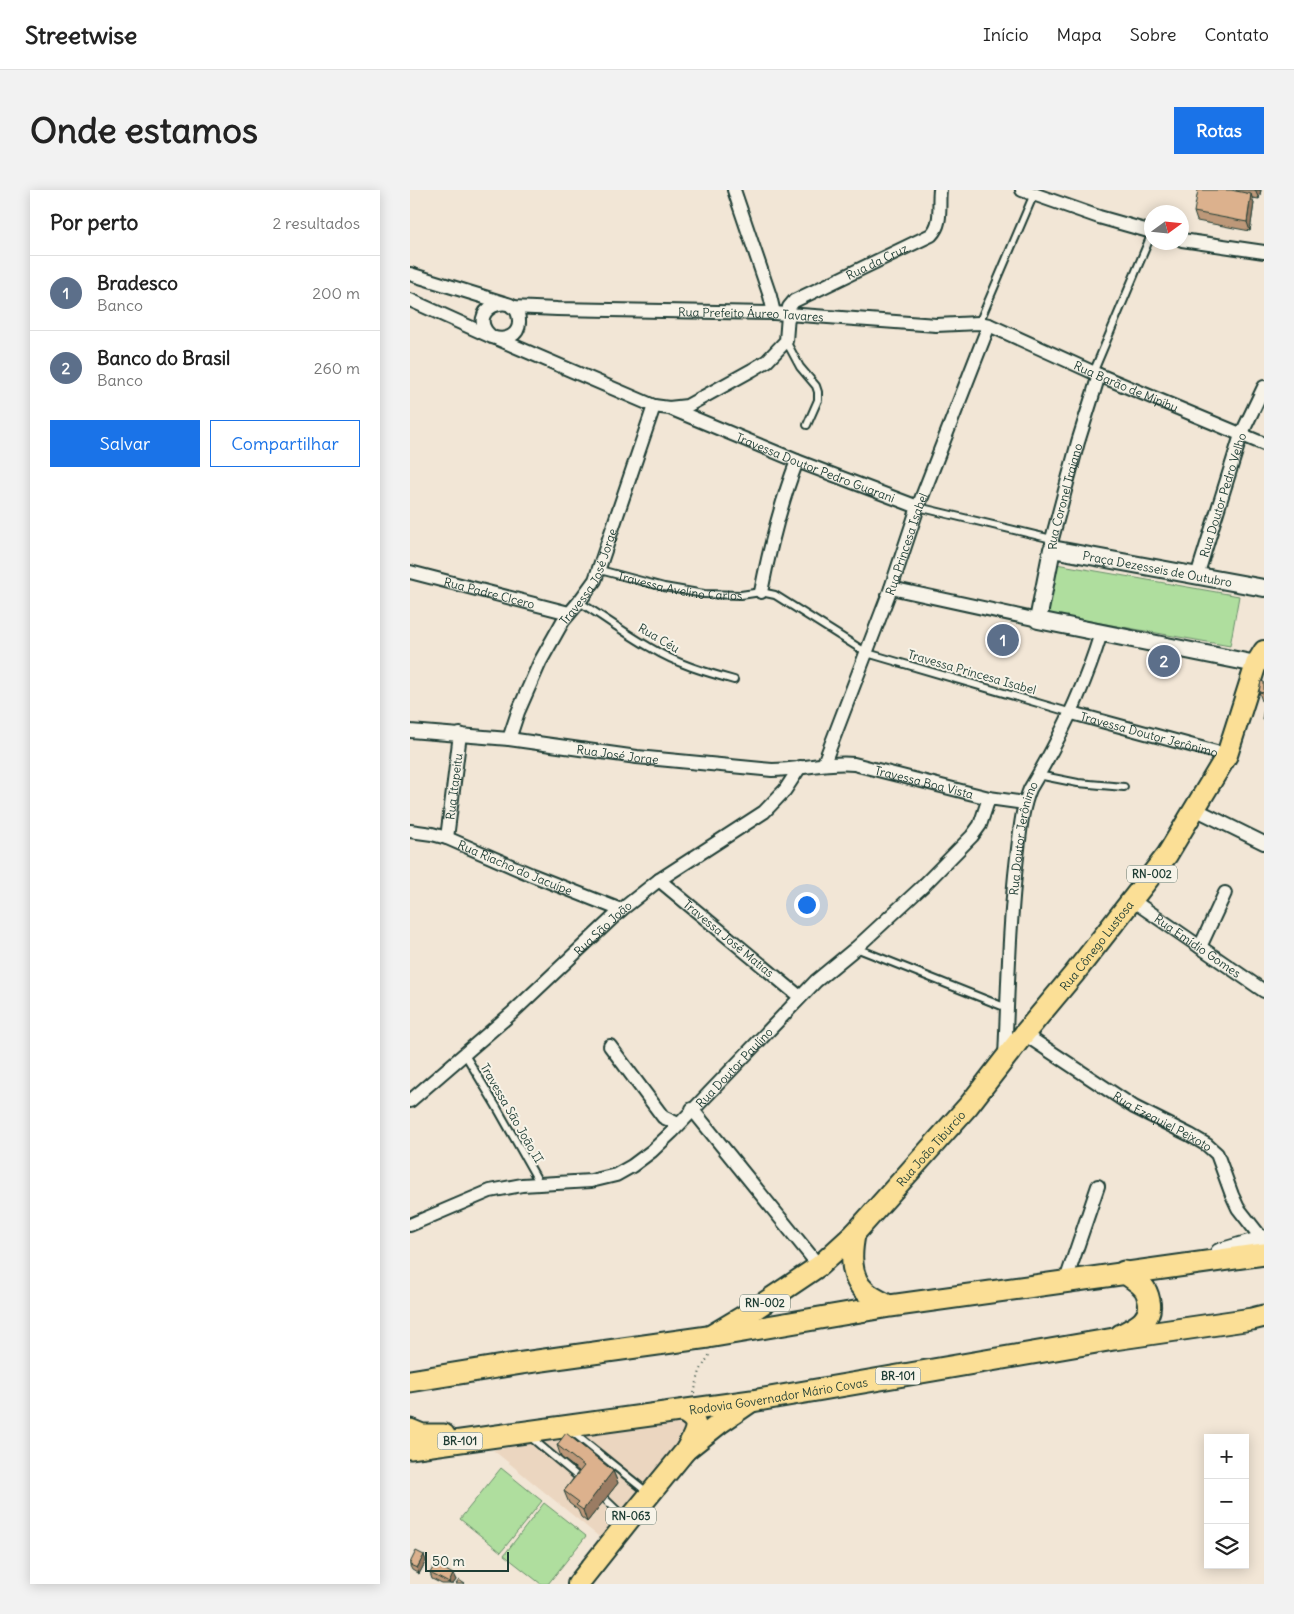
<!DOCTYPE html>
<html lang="pt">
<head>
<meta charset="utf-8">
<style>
	body { margin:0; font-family:Delius,sans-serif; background:#f2f2f2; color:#222 }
	.controls { position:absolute; right:15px; bottom:15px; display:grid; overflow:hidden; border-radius:0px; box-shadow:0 2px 12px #0003 }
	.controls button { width:45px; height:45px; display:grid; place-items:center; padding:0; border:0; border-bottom:1px solid #e0e0e0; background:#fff; color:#222; font:25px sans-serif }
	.compass { position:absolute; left:734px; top:15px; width:45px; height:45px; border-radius:50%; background:#fff; box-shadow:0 2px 12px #0003; rotate:75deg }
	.scale { position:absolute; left:15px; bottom:12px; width:84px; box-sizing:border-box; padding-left:5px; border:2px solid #1f3d34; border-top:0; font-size:14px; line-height:18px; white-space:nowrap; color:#1f3d34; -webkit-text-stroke:4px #f7f3e8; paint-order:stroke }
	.you { position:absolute; left:396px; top:714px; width:18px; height:18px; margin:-12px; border:4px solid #fff; border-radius:50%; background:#1a73e8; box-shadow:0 0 0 8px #1a73e833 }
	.badge { display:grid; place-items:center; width:32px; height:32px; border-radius:50%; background:#1a73e8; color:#fff; font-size:16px; font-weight:700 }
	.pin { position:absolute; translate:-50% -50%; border:2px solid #fff; box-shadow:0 1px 5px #0006 }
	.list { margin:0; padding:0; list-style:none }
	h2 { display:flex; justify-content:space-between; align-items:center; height:65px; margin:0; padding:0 20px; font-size:21px }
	h2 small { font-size:16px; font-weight:400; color:#767676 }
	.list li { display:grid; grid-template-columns:32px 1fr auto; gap:15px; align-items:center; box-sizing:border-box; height:75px; padding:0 20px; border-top:1px solid #e0e0e0 }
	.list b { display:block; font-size:19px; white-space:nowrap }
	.list p { margin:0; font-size:16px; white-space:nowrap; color:#767676 }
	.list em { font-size:16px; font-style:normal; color:#767676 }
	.actions { display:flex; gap:10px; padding:15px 20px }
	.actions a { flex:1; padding:11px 0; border:1px solid #1a73e8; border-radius:0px; text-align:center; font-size:18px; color:#1a73e8 }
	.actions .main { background:#1a73e8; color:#fff }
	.icon { flex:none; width:28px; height:28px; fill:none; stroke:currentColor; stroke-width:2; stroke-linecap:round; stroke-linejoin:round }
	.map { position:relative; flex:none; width:854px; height:1394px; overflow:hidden; border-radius:0px }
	header { display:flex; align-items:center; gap:30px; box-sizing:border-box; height:70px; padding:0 25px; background:#fff; border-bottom:1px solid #e0e0e0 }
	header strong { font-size:24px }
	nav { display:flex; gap:28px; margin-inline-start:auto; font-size:18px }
	.intro { display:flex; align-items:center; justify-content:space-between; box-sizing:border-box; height:120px; padding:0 30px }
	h1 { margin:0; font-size:35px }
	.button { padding:12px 22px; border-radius:0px; background:#1a73e8; color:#fff; font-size:18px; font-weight:700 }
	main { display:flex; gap:30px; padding:0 30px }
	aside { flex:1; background:#fff; border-radius:0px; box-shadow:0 2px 12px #0003 }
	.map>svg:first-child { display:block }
	.built { fill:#ebd6c0 }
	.green { fill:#afde9e; stroke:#678e69 }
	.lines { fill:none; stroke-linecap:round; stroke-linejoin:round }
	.service-casing { stroke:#1f3d34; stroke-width:10 }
	.minor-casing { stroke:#1f3d34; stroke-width:16 }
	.tertiary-casing { stroke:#1f3d34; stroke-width:20 }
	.secondary-casing { stroke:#1f3d34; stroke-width:22 }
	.primary-casing { stroke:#1f3d34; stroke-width:24 }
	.trunk-casing { stroke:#1f3d34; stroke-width:25 }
	.path { stroke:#1f3d34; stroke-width:2; stroke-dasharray:1 4; stroke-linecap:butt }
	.service { stroke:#f7f3e8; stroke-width:6 }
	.minor { stroke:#f7f3e8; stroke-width:12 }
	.tertiary { stroke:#f7f3e8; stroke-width:16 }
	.secondary { stroke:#f7f3e8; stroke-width:19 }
	.primary { stroke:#fbdf96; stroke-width:20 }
	.trunk { stroke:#fbdf96; stroke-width:21 }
	.wall { fill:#bd9879; stroke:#1f3d34 }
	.shaded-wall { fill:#9a7c63; stroke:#1f3d34 }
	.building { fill:#dcb18d; stroke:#1f3d34 }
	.labels { text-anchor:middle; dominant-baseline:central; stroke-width:4; stroke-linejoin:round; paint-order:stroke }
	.shield { fill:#f7f3e8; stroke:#60746a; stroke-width:1 }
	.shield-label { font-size:11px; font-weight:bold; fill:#1f3d34 }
	.street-label { font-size:12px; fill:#1f3d34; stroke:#f7f3e8 }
</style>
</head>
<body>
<header>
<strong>Streetwise</strong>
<nav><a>Início</a><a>Mapa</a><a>Sobre</a><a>Contato</a></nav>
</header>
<div class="intro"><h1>Onde estamos</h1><a class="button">Rotas</a></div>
<main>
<aside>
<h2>Por perto<small>2 resultados</small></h2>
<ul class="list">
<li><span class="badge" style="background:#5c6f8a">1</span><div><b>Bradesco</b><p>Banco</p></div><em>200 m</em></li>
<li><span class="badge" style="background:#5c6f8a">2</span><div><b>Banco do Brasil</b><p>Banco</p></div><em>260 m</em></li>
</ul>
<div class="actions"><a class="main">Salvar</a><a>Compartilhar</a></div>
</aside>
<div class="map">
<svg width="854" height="1394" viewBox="0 0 854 1394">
	<rect width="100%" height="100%" fill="#f2e6d6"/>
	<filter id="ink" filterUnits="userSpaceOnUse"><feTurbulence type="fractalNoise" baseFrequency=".02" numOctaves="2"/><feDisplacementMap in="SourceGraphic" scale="10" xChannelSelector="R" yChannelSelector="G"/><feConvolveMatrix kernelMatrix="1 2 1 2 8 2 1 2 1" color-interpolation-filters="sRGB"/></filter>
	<g filter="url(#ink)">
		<path class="built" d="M254 1231H270L276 1234 277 1245 193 1350 83 1260Z"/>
		<g class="green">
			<path d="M646 374 829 406 820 456 634 423Z"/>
			<path d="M91 1278 132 1311 91 1362 50 1329Z"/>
			<path d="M134 1313 176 1346 138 1394H131L94 1365Z"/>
		</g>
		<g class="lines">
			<g class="service-casing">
				<g id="service">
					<path d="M569 133 624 4"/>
					<path d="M376 151 390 177 406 196 408 202V210L397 235"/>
					<path d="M683 183 742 43"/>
					<path d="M508 317 642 349"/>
					<path id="s1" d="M190 380 254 397 294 404 331 405 351 402 365 405 457 463 662 523"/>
					<path d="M169 412C194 427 216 444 241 458 267 474 295 482 324 490"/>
					<path d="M628 585 668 593 714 597"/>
					<path d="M446 758 597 818"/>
					<path d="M54 863 86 916 130 994"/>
					<path d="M161 1241 237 1302"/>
					<path d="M119 1246 173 1291"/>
					<path d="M195 1309 216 1329"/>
				</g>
			</g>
			<g class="minor-casing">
				<g id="minor">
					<path d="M324 0 360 106 364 123"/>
					<path d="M612 0 689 27 742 42"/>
					<path d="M772 50 854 62"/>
					<path d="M0 84 94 113"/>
					<path d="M0 110 82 147C95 152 110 146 109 130 107 96 51 121 82 147"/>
					<path id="s2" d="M102 117 147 119 364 123 526 135 569 133 579 135 689 185 854 254"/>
					<path id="s3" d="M88 149 244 216 259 218 277 216 342 180 357 171 376 151 378 125 379 117 384 111 521 45C533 33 528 16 530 0"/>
					<path id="s4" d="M262 219 387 271 508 317"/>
					<path id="s5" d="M642 359V349L668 252 689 185"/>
					<path id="s6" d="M0 382 159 423"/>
					<path id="s7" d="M787 386 831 245 854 197"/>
					<path d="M481 398 628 430"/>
					<path d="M351 402C360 356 370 315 387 271"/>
					<path id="s8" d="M662 523 817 565"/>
					<path id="s9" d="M0 541 99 549 227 567 362 580C390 580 416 571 444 574L579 608 615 613"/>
					<path id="s10" d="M99 549 108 522 130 472 153 431 169 412 185 390 244 216"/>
					<path id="s11" d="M414 573 481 398 508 317 579 135"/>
					<path d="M785 619 854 653"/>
					<path id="s12" d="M0 641 22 644 37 648 122 685 211 720"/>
					<path id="s13" d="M37 648 50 544"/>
					<path id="s14" d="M249 690 390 807"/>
					<path id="s15" d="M722 710 854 801"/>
					<path d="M790 757 815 703"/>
					<path id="s16" d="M614 844 724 917 780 945 797 955 807 964 822 1005 828 1018 853 1050"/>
					<path d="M200 856 253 927 268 934"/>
					<path id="s17" d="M595 867C598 800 599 734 607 667 610 644 611 621 620 599 650 549 674 499 691 443"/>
					<path id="s18" d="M0 911 102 823 211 720 249 690 354 622 375 600 390 577"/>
					<path d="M282 919 409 1076"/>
					<path id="s19" d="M0 1035 80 1001 112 995 181 991 206 985 222 976 242 961 262 942 406 791 446 758 513 696 562 646 570 635 579 608"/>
					<path d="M656 1090 688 996"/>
				</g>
			</g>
			<g class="tertiary-casing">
				<g id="tertiary">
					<path id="s20" d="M846 474 628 430 642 359 854 398"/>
				</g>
			</g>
			<g class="secondary-casing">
				<path id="secondary" d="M810 1063 854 1050"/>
			</g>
			<g class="primary-casing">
				<g id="primary">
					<path d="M445 1043C441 1062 439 1088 456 1102 463 1108 472 1112 480 1116"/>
					<path id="s21" d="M300 1146 342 1121 409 1076 445 1043 559 915 614 844 664 784 757 665 817 565 846 474 854 461"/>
					<path d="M271 1221C294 1232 285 1242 276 1260"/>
					<path d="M168 1394 218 1331 276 1260 310 1233 342 1211"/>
				</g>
			</g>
			<g class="trunk-casing">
				<g id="trunk">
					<path d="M711 1145C725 1138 743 1130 739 1111 738 1106 737 1101 733 1097 728 1091 720 1087 714 1082"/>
					<path d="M0 1191 112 1173 298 1147 480 1116 854 1064"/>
					<path d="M0 1240 12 1245H34"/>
					<path id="s22" d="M0 1258 342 1211 704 1149 842 1129 854 1126"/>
				</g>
			</g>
			<path class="path" d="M284 1203 290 1181 301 1162"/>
			<use href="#service" class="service"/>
			<use href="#minor" class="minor"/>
			<use href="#tertiary" class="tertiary"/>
			<use href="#secondary" class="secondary"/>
			<use href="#primary" class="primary"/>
			<use href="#trunk" class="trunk"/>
		</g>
		<g class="wall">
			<path d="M826 0H851L849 9 842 8 844 13 840 41 787 31 784 22 826 1Z"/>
			<path d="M854 492V514H853L849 502Z"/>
			<path d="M147 1255 203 1281 208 1293 177 1332 171 1327 168 1320 159 1313 154 1301 169 1281 151 1267Z"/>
			<path d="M14 1365 16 1371 9 1384 2 1380 0 1376V1373Z"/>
			<path d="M20 1383 43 1384 46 1390 43 1394H32L22 1389Z"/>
		</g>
		<g class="shaded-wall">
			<path d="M845 0H851L849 9Z"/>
			<path d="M841 4 844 13 840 41 837 32Z"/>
			<path d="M203 1281 208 1293 177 1332 173 1320Z"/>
			<path d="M14 1365 16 1371 9 1384 7 1378Z"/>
			<path d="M43 1384 46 1390 43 1394H40L39 1393Z"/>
		</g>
		<g class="building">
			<path d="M788 0H821L841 4 837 32 784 22Z"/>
			<path d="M851 491 854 492V503L849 502Z"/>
			<path d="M854 518V530L852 529Z"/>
			<path d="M156 1243 203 1281 173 1320 166 1315 169 1312 154 1301 174 1276 147 1255Z"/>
			<path d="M6 1361 14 1365 7 1378 0 1375V1373Z"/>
			<path d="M25 1374 43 1384 39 1393 20 1383Z"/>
			<path d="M49 1390 55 1394H46Z"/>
		</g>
	</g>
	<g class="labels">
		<g class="shield">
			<rect x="717" y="675.5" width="50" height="17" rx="4"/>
			<rect x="330" y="1104.5" width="50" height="17" rx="4"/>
			<rect x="465.5" y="1177.5" width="45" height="17" rx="4"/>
			<rect x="27.5" y="1242.5" width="45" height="17" rx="4"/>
			<rect x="196" y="1317.5" width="50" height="17" rx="4"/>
		</g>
		<g class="shield-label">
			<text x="742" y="684">RN-002</text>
			<text x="355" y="1113">RN-002</text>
			<text x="488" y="1186">BR-101</text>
			<text x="50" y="1251">BR-101</text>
			<text x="221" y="1326">RN-063</text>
		</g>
		<g class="street-label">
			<text stroke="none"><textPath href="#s3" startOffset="456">Rua da Cruz</textPath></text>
			<text stroke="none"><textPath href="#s2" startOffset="239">Rua Prefeito Áureo Tavares</textPath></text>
			<text stroke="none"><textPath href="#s2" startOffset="628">Rua Barão de Mipibu</textPath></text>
			<text stroke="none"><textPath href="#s4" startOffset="155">Travessa Doutor Pedro Guarani</textPath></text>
			<text stroke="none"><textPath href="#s7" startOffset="85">Rua Doutor Pedro Velho</textPath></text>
			<text stroke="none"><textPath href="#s5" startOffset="54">Rua Coronel Trajano</textPath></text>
			<text stroke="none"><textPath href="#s11" startOffset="234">Rua Princesa Isabel</textPath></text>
			<text stroke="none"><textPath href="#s20" startOffset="402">Praça Dezesseis de Outubro</textPath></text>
			<text stroke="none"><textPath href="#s10" startOffset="182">Travessa José Jorge</textPath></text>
			<text stroke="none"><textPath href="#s1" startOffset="82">Travessa Avelino Carlos</textPath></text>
			<text stroke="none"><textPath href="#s6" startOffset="82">Rua Padre Clcero</textPath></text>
			<text transform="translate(249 448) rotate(30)">Rua Céu</text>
			<text transform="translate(562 482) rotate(16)">Travessa Princesa Isabel</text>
			<text stroke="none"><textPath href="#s8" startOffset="80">Travessa Doutor Jerônimo</textPath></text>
			<text stroke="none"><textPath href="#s9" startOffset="209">Rua José Jorge</textPath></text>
			<text stroke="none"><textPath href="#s9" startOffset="519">Travessa Boa Vista</textPath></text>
			<text stroke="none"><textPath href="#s13" startOffset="52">Rua Itapeitu</textPath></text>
			<text stroke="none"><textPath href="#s17" startOffset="220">Rua Doutor Jerônimo</textPath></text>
			<text stroke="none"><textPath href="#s12" startOffset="112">Rua Riacho do Jacuípe</textPath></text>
			<text stroke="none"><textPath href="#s18" startOffset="259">Rua São João</textPath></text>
			<text stroke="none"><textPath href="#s14" startOffset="91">Travessa José Matias</textPath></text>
			<text stroke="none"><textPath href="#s21" startOffset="554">Rua Cônego Lustosa</textPath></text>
			<text stroke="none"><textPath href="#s15" startOffset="80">Rua Emídio Gomes</textPath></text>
			<text stroke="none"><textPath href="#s19" startOffset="375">Rua Doutor Paulino</textPath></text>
			<text transform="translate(102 923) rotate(60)">Travessa São João II</text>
			<text stroke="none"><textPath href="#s16" startOffset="164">Rua Ezequiel Peixoto</textPath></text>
			<text stroke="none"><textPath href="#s21" startOffset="292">Rua João Tibúrcio</textPath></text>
			<text stroke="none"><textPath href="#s22" startOffset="372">Rodovia Governador Mário Covas</textPath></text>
		</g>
	</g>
</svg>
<div class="controls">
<button>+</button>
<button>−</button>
<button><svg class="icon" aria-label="layers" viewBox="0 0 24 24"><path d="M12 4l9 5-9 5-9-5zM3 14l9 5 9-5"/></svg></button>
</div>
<svg class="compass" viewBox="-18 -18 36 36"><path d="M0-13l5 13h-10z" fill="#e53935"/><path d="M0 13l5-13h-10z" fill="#767676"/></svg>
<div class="scale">50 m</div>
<div class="you"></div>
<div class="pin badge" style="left:593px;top:450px;background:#5c6f8a">1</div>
<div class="pin badge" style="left:754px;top:471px;background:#5c6f8a">2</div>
</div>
</main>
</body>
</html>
